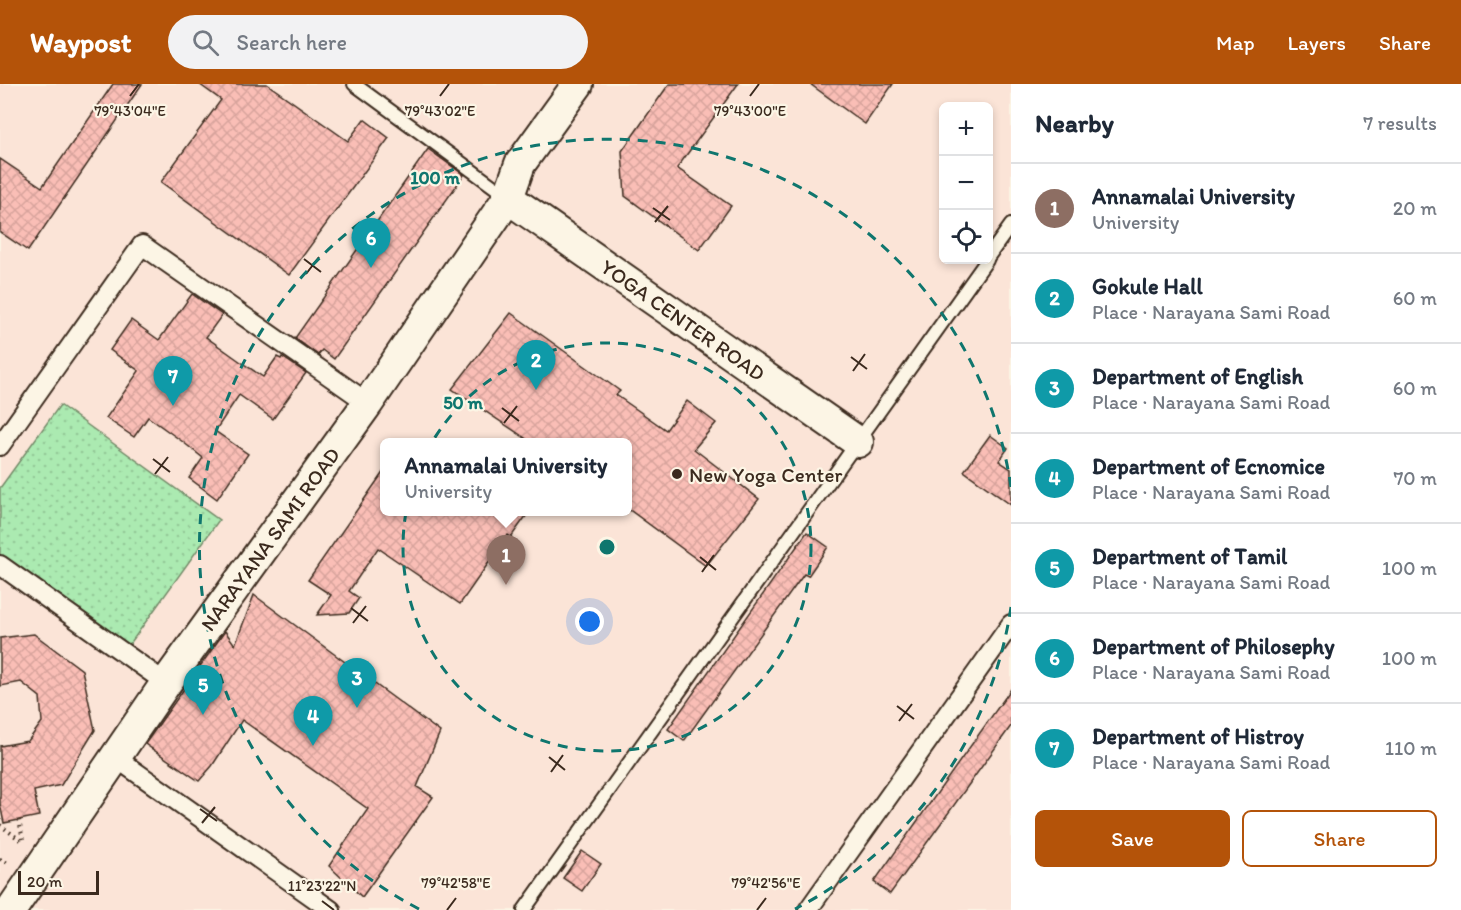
<!DOCTYPE html>
<html lang="en">
<head>
<meta charset="utf-8">
<style>
	body { margin:0; font-family:Itim,sans-serif; background:#f2f2f3; color:#1f2937 }
	.controls { position:absolute; right:18px; top:18px; display:grid; overflow:hidden; border-radius:9px; box-shadow:0 3px 9px #0003 }
	.controls button { width:54px; height:54px; display:grid; place-items:center; padding:0; border:0; border-bottom:2px solid #e0e1e3; background:#fff; color:#1f2937; font:30px sans-serif }
	.scale { position:absolute; left:18px; bottom:15px; width:81px; box-sizing:border-box; padding-left:6px; border:3px solid #3b2a1e; border-top:0; font-size:16px; line-height:21px; white-space:nowrap; color:#3b2a1e; -webkit-text-stroke:4px #fcf5e5; paint-order:stroke }
	.you { position:absolute; left:590px; top:538px; width:21px; height:21px; margin:-15px; border:4px solid #fff; border-radius:50%; background:#1a73e8; box-shadow:0 0 0 9px #1a73e833 }
	.badge { display:grid; place-items:center; width:39px; height:39px; border-radius:50%; background:#b45309; color:#fff; font-size:20px; font-weight:700 }
	.pin { position:absolute; translate:-50% -50px; filter:drop-shadow(0 2px 3px #0008) }
	.pin::after { content:''; position:absolute; top:32px; width:21px; height:18px; background:inherit; clip-path:polygon(0 0,100% 0,50% 100%) }
	.popup { position:absolute; left:380px; top:354px; width:252px; height:78px; box-sizing:border-box; display:grid; place-content:center; border-radius:9px; background:#fff; filter:drop-shadow(0 2px 4px #0005); font-size:20px; white-space:nowrap; color:#747a83 }
	.popup b { font-size:22px; color:#1f2937 }
	.popup::after { content:''; position:absolute; left:50%; top:100%; margin-left:-12px; border:12px solid transparent; border-top-color:#fff }
	.list { margin:0; padding:0; list-style:none }
	h2 { display:flex; justify-content:space-between; align-items:center; height:78px; margin:0; padding:0 24px; font-size:26px }
	h2 small { font-size:20px; font-weight:400; color:#747a83 }
	.list li { display:grid; grid-template-columns:39px 1fr auto; gap:18px; align-items:center; box-sizing:border-box; height:90px; padding:0 24px; border-top:2px solid #e0e1e3 }
	.list b { display:block; font-size:22px; white-space:nowrap }
	.list p { margin:0; font-size:20px; white-space:nowrap; color:#747a83 }
	.list em { font-size:20px; font-style:normal; color:#747a83 }
	.actions { display:flex; gap:12px; padding:18px 24px }
	.actions a { flex:1; padding:14px 0; border:2px solid #b45309; border-radius:9px; text-align:center; font-size:21px; color:#b45309 }
	.actions .main { background:#b45309; color:#fff }
	.icon { flex:none; width:33px; height:33px; fill:none; stroke:currentColor; stroke-width:2; stroke-linecap:round; stroke-linejoin:round }
	.map { position:relative; flex:none; width:1011px; height:826px; overflow:hidden }
	header { display:flex; align-items:center; gap:36px; box-sizing:border-box; height:84px; padding:0 30px; background:#b45309; color:#fff }
	header strong { font-size:28px }
	nav { display:flex; gap:33px; margin-inline-start:auto; font-size:21px }
	.search { width:420px; height:54px; background:#f2f2f3; display:flex; align-items:center; gap:15px; box-sizing:border-box; padding:0 21px; border-radius:33px; color:#747a83; font-size:22px }
	main { display:flex }
	aside { flex:1; background:#fff }
	.map>svg:first-child { display:block }
	.built { fill:#fbe4d7; fill-rule:evenodd }
	.park { fill:url(#park-dots); stroke:#738a68; stroke-width:1.5 }
	.building { fill:url(#building-cross-hatch); stroke:#3b2a1e; stroke-width:1.5 }
	.lines { fill:none; stroke-linecap:round; stroke-linejoin:round }
	.service-casing { stroke:#3b2a1e; stroke-width:16 }
	.pedestrian-casing { stroke:#3b2a1e; stroke-width:22 }
	.tertiary-casing { stroke:#3b2a1e; stroke-width:34 }
	.path { stroke:#3b2a1e; stroke-width:4; stroke-dasharray:1.5 4.5; stroke-linecap:butt }
	.service { stroke:#fcf5e5; stroke-width:12 }
	.pedestrian { stroke:#fcf5e5; stroke-width:18 }
	.tertiary { stroke:#fcf5e5; stroke-width:30 }
	.ticks { fill:none; stroke:#3b2a1e; stroke-width:2 }
	.ring { fill:none; stroke:#0f766e; stroke-width:3; stroke-dasharray:10 8 }
	.poi-dot { fill:#3b2a1e; stroke:#fcf5e5; stroke-width:2 }
	.labels { text-anchor:middle; dominant-baseline:central; stroke-width:4.5; stroke-linejoin:round; paint-order:stroke }
	.street-label { font-size:21px; fill:#3b2a1e; stroke:#fcf5e5 }
	.poi-label { font-size:21px; fill:#3b2a1e; stroke:#fcf5e5; text-anchor:start }
	.ticks-label { font-size:15px; text-anchor:middle; fill:#3b2a1e; stroke:#fcf5e5; stroke-width:4.5; stroke-linejoin:round; paint-order:stroke }
	.centre { fill:#0f766e; stroke:#fcf5e5; stroke-width:3 }
	.ring-label { font-size:18px; text-anchor:middle; font-weight:bold; fill:#0f766e; stroke:#fcf5e5; stroke-width:4.5; stroke-linejoin:round; paint-order:stroke }
</style>
</head>
<body>
<header>
<strong>Waypost</strong>
<div class="search"><svg class="icon" aria-label="search" viewBox="0 0 24 24"><circle cx="10" cy="10" r="6"/><path d="M15 15l6 6"/></svg>Search here</div>
<nav><a>Map</a><a>Layers</a><a>Share</a></nav>
</header>
<main>
<div class="map">
<svg width="1011" height="826" viewBox="0 0 1011 826">
	<defs>
		<pattern id="park-dots" width="8" height="8" patternUnits="userSpaceOnUse" patternTransform="scale(1.5)"><rect width="8" height="8" fill="#abeab1"/><path d="M2 2h.1M6 6h.1" fill="none" stroke="#94c998" stroke-width="1.8" stroke-linecap="round"/></pattern>
		<pattern id="building-cross-hatch" width="8" height="8" patternUnits="userSpaceOnUse" patternTransform="scale(1.5)"><rect width="8" height="8" fill="#fabeb6"/><path d="M0 0l8 8M0 8l8-8" fill="none" stroke="#d7a39c"/></pattern>
	</defs>
	<rect width="100%" height="100%" fill="#fcf5e5"/>
	<filter id="ink" filterUnits="userSpaceOnUse"><feTurbulence type="fractalNoise" baseFrequency=".0167" numOctaves="2"/><feDisplacementMap in="SourceGraphic" scale="12" xChannelSelector="R" yChannelSelector="G"/><feConvolveMatrix kernelMatrix="1 2 1 2 8 2 1 2 1" color-interpolation-filters="sRGB"/></filter>
	<g filter="url(#ink)">
		<path class="built" d="M0 0H1011V826H0ZM944 22H988V176H944ZM384 358H628V428H384Z"/>
		<path class="park" d="M60 321 219 436 127 564 0 473V404Z"/>
		<g class="building">
			<path d="M113 0H142L28 167 0 148V75L42 103Z"/>
			<path d="M199 0H267L348 57 364 35 389 54 289 191 161 98 221 16Z"/>
			<path d="M669 0H738L677 84 731 122 699 166 625 112 622 67Z"/>
			<path d="M810 0H893L865 40Z"/>
			<path d="M428 65 464 91 334 275 322 266 318 271 295 254Z"/>
			<path d="M192 210 222 231 206 253 241 278 263 293 277 273 281 275 282 273 306 289 273 335 239 311 215 347 248 370 217 415 189 394 203 374 183 358 148 333 134 353 106 334 139 287 110 266 131 236 159 256Z"/>
			<path d="M511 229 620 307 616 311 666 346 687 317 716 339 694 365 759 415 706 482 627 424V358H531L452 305Z"/>
			<path d="M990 351 1008 364 999 377 1011 385V421L964 387Z"/>
			<path d="M384 387V428H529L511 453 508 451 460 520 378 464 349 507 359 514 349 529 317 531 331 511 308 496Z"/>
			<path d="M807 448 828 463 808 492 804 490 684 657 668 645Z"/>
			<path d="M254 511 440 648 417 703 433 713 362 813 329 782 368 725 242 636 212 682 199 697 145 660 225 547 235 561Z"/>
			<path d="M34 550 82 586 95 646 61 701 34 707 39 732 4 739 0 720V662L28 657 42 638 40 613 21 598 0 602V554Z"/>
			<path d="M1011 605V642L890 810 874 798Z"/>
			<path d="M582 767 601 780 582 807 563 794Z"/>
		</g>
		<g class="lines">
			<g class="service-casing">
				<g id="service">
					<path d="M354 0 508 113"/>
					<path d="M988 173 1011 141"/>
					<path d="M524 826 987 176"/>
				</g>
			</g>
			<g class="pedestrian-casing">
				<g id="pedestrian">
					<path d="M0 362 142 161 368 319"/>
					<path d="M0 481 166 599"/>
					<path d="M116 674 331 826"/>
					<path d="M808 826 1011 540"/>
				</g>
			</g>
			<g class="tertiary-casing">
				<g id="tertiary">
					<path d="M508 114 858 358"/>
					<path d="M11 826 166 599 368 319 508 114 520 80 578 0"/>
				</g>
			</g>
			<g class="path">
				<path d="M19 736 23 756"/>
				<path d="M0 741 23 758"/>
				<path d="M0 775 8 779"/>
			</g>
			<use href="#service" class="service"/>
			<use href="#pedestrian" class="pedestrian"/>
			<use href="#tertiary" class="tertiary"/>
		</g>
	</g>
	<path class="ticks" d="M130 12 139 0M440 12 449 0M750 12 759 0M653 124 670 136M655 138 668 122M304 175 321 188M306 190 319 173M851 273 867 285M853 287 865 270M502 324 519 337M504 339 517 322M153 375 170 388M155 390 168 373M700 473 716 486M702 488 714 471M351 524 368 537M353 539 366 522M897 622 914 635M899 637 912 620M549 673 565 686M551 688 563 671M200 725 217 737M202 739 215 723M322 817 334 826M447 826 456 814M757 826 766 814"/>
	<g class="ring">
		<circle cx="607" cy="463" r="204"/>
		<path d="M1011 523A408 408 0 0 1 795 825M419 825A408 408 0 1 1 1011 403"/>
	</g>
	<circle class="poi-dot" cx="677" cy="390" r="6"/>
	<g class="labels">
		<g class="street-label">
			<text transform="translate(683 236) rotate(35)">YOGA CENTER ROAD</text>
			<text transform="translate(270 455) rotate(-54)">NARAYANA SAMI ROAD</text>
		</g>
		<g class="poi-label">
			<text x="689" y="390">New Yoga Center</text>
		</g>
	</g>
	<g class="ticks-label">
		<text x="130" y="32">79°43'04"E</text>
		<text x="440" y="32">79°43'02"E</text>
		<text x="750" y="32">79°43'00"E</text>
		<text x="456" y="804">79°42'58"E</text>
		<text x="766" y="804">79°42'56"E</text>
		<text x="322" y="807">11°23'22"N</text>
	</g>
	<circle cx="607" cy="463" r="9" class="centre"/>
	<g class="ring-label">
		<text x="435" y="100">100 m</text>
		<text x="463" y="325">50 m</text>
	</g>
</svg>
<div class="controls">
<button>+</button>
<button>−</button>
<button><svg class="icon" aria-label="locate" viewBox="0 0 24 24"><circle cx="12" cy="12" r="6"/><path d="M12 2v4M12 18v4M2 12h4M18 12h4"/></svg></button>
</div>
<div class="scale">20 m</div>
<div class="you"></div>
<div class="pin badge" style="left:506px;top:501px;background:#8d6e63">1</div>
<div class="popup"><b>Annamalai University</b>University</div>
<div class="pin badge" style="left:536px;top:306px;background:#0f9aa8">2</div>
<div class="pin badge" style="left:357px;top:624px;background:#0f9aa8">3</div>
<div class="pin badge" style="left:313px;top:662px;background:#0f9aa8">4</div>
<div class="pin badge" style="left:203px;top:631px;background:#0f9aa8">5</div>
<div class="pin badge" style="left:371px;top:184px;background:#0f9aa8">6</div>
<div class="pin badge" style="left:173px;top:322px;background:#0f9aa8">7</div>
</div>
<aside>
<h2>Nearby<small>7 results</small></h2>
<ul class="list">
<li><span class="badge" style="background:#8d6e63">1</span><div><b>Annamalai University</b><p>University</p></div><em>20 m</em></li>
<li><span class="badge" style="background:#0f9aa8">2</span><div><b>Gokule Hall</b><p>Place · Narayana Sami Road</p></div><em>60 m</em></li>
<li><span class="badge" style="background:#0f9aa8">3</span><div><b>Department of English</b><p>Place · Narayana Sami Road</p></div><em>60 m</em></li>
<li><span class="badge" style="background:#0f9aa8">4</span><div><b>Department of Ecnomice</b><p>Place · Narayana Sami Road</p></div><em>70 m</em></li>
<li><span class="badge" style="background:#0f9aa8">5</span><div><b>Department of Tamil</b><p>Place · Narayana Sami Road</p></div><em>100 m</em></li>
<li><span class="badge" style="background:#0f9aa8">6</span><div><b>Department of Philosephy</b><p>Place · Narayana Sami Road</p></div><em>100 m</em></li>
<li><span class="badge" style="background:#0f9aa8">7</span><div><b>Department of Histroy</b><p>Place · Narayana Sami Road</p></div><em>110 m</em></li>
</ul>
<div class="actions"><a class="main">Save</a><a>Share</a></div>
</aside>
</main>
</body>
</html>
